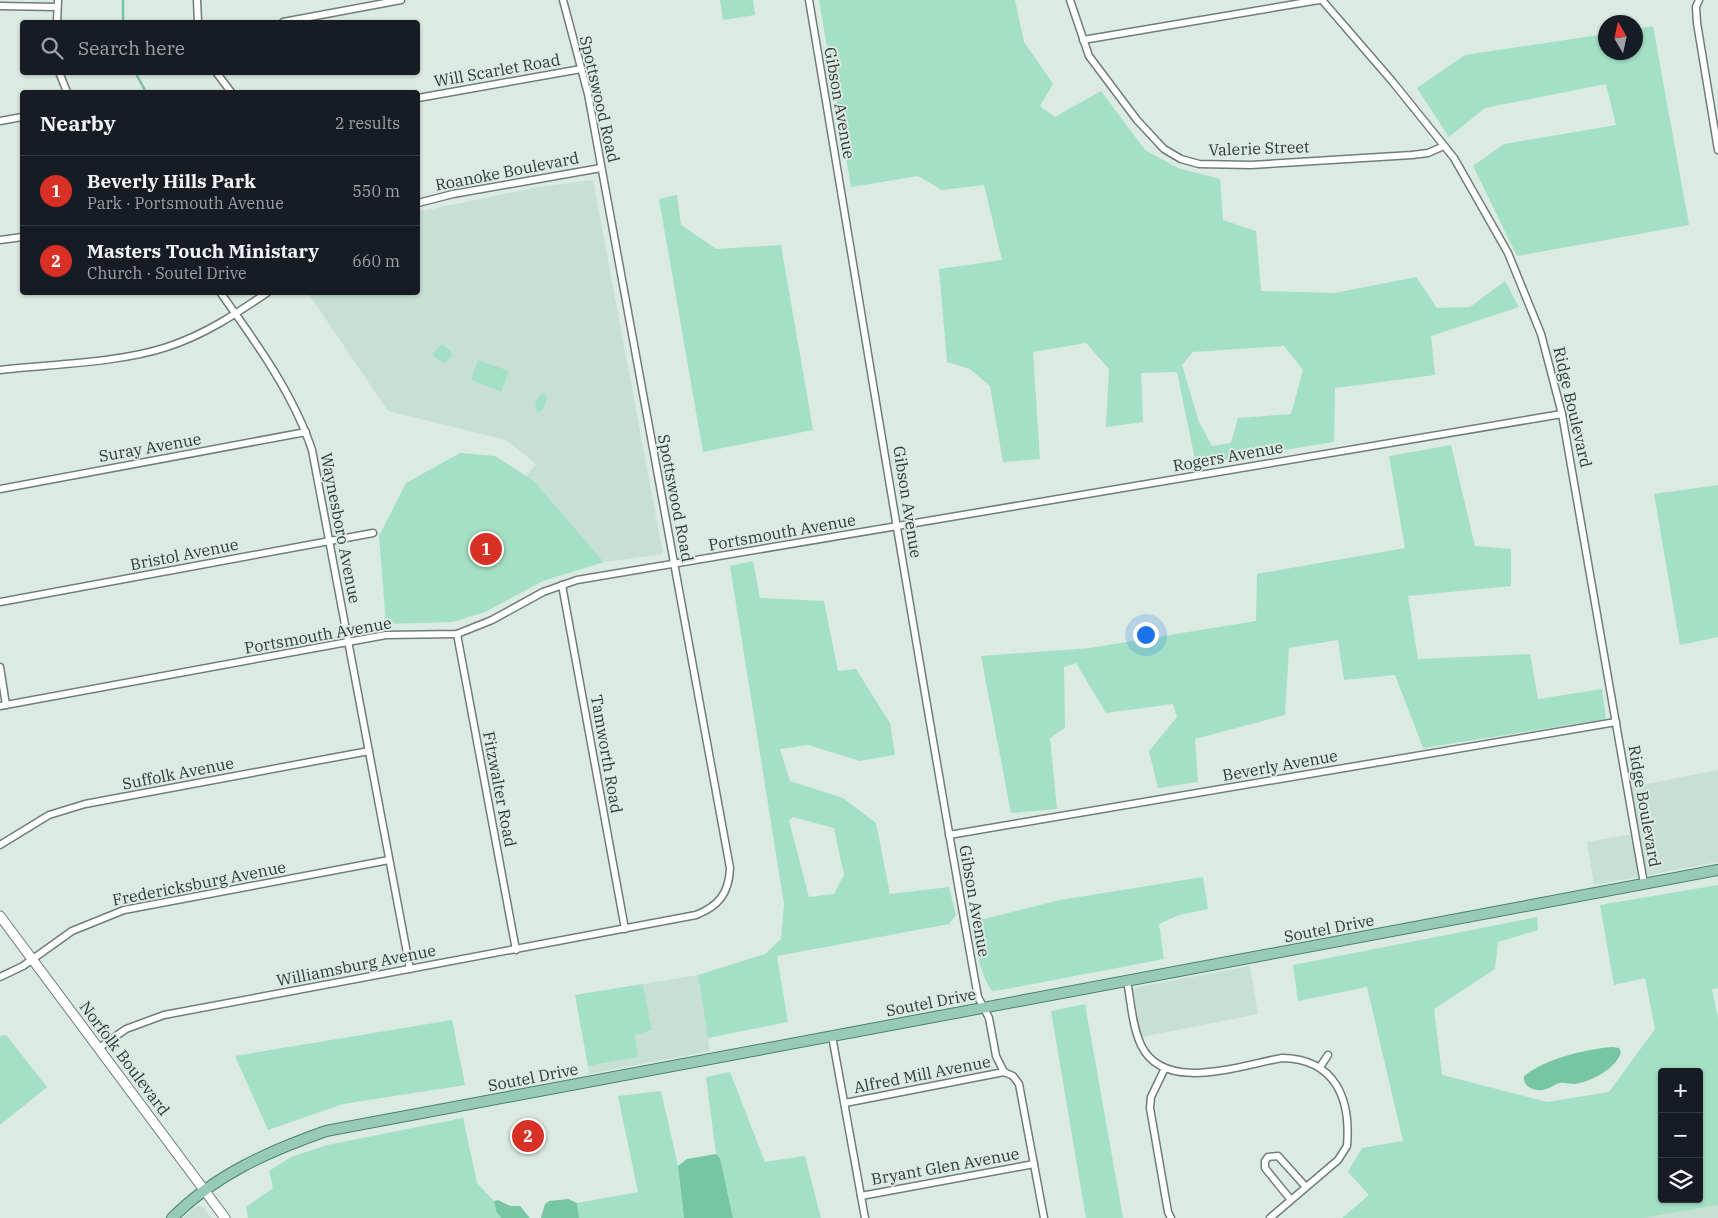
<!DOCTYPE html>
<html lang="en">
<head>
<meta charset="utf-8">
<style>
	body { margin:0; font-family:"IBM Plex Serif",serif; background:#20242c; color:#f1f3f6 }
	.controls { position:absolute; right:15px; bottom:15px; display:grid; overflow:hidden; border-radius:5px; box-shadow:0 1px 4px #0004 }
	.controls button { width:45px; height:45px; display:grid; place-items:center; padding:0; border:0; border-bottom:1px solid #363941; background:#171b24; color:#f1f3f6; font:25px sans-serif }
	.compass { position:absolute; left:1598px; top:15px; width:45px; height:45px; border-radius:50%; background:#171b24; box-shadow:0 1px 4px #0004; rotate:351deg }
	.you { position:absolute; left:1145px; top:634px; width:18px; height:18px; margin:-12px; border:4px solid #fff; border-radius:50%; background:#1a73e8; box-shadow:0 0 0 8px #1a73e833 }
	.badge { display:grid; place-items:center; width:32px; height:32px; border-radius:50%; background:#d93025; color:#fff; font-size:16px; font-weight:700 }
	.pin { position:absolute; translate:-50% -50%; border:2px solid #fff; box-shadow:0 1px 5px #0006 }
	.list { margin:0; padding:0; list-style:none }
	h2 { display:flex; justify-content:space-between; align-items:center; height:65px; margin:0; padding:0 20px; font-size:21px }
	h2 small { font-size:16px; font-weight:400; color:#9ea1a6 }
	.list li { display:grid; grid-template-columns:32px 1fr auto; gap:15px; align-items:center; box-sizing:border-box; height:70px; padding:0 20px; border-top:1px solid #363941 }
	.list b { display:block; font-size:19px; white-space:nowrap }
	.list p { margin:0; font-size:16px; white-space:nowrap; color:#9ea1a6 }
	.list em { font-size:16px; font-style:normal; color:#9ea1a6 }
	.icon { flex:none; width:28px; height:28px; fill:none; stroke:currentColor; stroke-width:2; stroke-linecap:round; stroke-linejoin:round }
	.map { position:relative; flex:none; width:1718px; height:1218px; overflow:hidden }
	.search { position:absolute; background:#171b24; box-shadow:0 1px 4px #0004; left:20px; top:20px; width:400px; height:55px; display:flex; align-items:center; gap:12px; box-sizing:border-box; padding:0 18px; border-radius:5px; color:#9ea1a6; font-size:19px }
	.panel { position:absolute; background:#171b24; box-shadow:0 1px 4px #0004; left:20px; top:90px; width:400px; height:205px; border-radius:5px }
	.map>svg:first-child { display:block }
	.built { fill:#c8e0d4 }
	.green { fill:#a4e0c5; fill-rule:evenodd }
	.water { fill:#76c5a3 }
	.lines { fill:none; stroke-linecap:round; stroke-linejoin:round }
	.stream { stroke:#76c5a3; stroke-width:2.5 }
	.minor-casing { stroke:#707e77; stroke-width:9 }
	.tertiary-casing { stroke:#707e77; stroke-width:11 }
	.primary-casing { stroke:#48816a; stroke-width:12 }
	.minor { stroke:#fff; stroke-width:6 }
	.tertiary { stroke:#fff; stroke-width:9 }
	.primary { stroke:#98cbb7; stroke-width:10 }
	.labels { text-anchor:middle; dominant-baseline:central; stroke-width:4; stroke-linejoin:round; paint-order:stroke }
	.street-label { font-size:16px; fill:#323835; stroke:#dbeae3 }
</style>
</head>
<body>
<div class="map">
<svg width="1718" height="1218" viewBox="0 0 1718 1218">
	<rect width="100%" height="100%" fill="#dbeae3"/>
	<g class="built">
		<path d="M593 180 663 554 604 562 534 481 526 476 536 464 506 440 388 411 308 293 418 292V212L538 187Z"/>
		<path d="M1718 770V862L1594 885 1587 842 1639 833 1631 787Z"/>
		<path d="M1250 966 1258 1014 1142 1037 1133 988Z"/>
		<path d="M698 975 710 1051 589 1074 588 1066 638 1057 634 1035 652 1030 643 984Z"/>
		<path d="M1718 1204V1218H1643Z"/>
		<path d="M200 1206 204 1208 211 1218H183L195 1207Z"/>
	</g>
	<g class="green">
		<path d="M720 0H753L755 15 723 20Z"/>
		<path d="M819 0H1015L1024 42 1053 84 1040 106 1055 117 1101 91 1145 150 1178 168 1220 179 1223 220 1256 231 1261 291 1335 293 1416 277 1437 308 1470 307 1505 281 1519 307 1431 336 1435 375 1335 388 1334 442 1196 464 1177 372 1141 373 1143 422 1106 427 1109 369 1086 343 1033 352 1040 459 1003 462 990 386 970 369 947 362 939 269 1002 260 984 185 942 190 918 176 851 187ZM1284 346 1303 370 1291 414 1238 418 1231 443 1212 446 1199 422 1182 365 1193 352Z"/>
		<path d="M1653 26 1689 225 1517 256 1473 166 1504 144 1616 125 1606 84 1485 108 1449 137 1417 88 1465 55 1605 34 1606 52H1636V29Z"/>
		<path d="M677 195 681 225 716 249 781 245 813 430 703 452 659 199Z"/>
		<path d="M442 344 451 351 452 357 445 363 438 360 432 354Z"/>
		<path d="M478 360 509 371 501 392 471 380Z"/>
		<path d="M545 392 547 398 543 410 537 413 535 403 539 396Z"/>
		<path d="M1451 445 1475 546 1511 549V586L1408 596 1418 659 1530 654 1538 699 1602 689 1606 719 1423 748 1395 675 1344 680 1338 640 1289 648 1285 715 1195 739 1198 782 1158 788 1149 751 1177 717 1173 704 1106 713 1076 663 1064 667 1065 728 1050 738 1057 809 1011 813 981 656 1090 648 1256 621 1257 574 1405 548 1389 456Z"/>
		<path d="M460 453 495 456 534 481 604 562 543 581 485 612 453 622 386 624 379 536 406 483Z"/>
		<path d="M1718 485V637L1680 645 1654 494Z"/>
		<path d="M753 561 760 598 824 601 838 671 856 669 890 723 895 755 860 761 808 745 780 749 790 781 843 798 876 823 890 894 949 887 956 915 949 924 777 956 788 1022 708 1038 698 975 765 954 781 939 784 904 730 566ZM793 817 834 828 844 875 834 894 809 897 789 821Z"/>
		<path d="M1203 877 1208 909 1179 915 1159 924 1164 959 1001 990 992 991C979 973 974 943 976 921L1060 900Z"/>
		<path d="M1718 885V988L1712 989 1718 1018V1205L1643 1218H1342L1369 1195 1348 1172 1362 1148 1403 1141 1367 987 1298 1001 1293 965 1537 917 1538 930 1498 942 1495 969 1434 1009 1442 1075 1547 1102 1609 1092 1655 1029 1645 978 1614 985 1600 905ZM1662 1072H1699V1199H1662Z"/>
		<path d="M643 984 652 1030 635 1035 638 1057 588 1066 575 995Z"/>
		<path d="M1085 1004 1123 1218H1086L1051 1011Z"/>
		<path d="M452 1020 465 1085 343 1104 268 1130 235 1056Z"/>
		<path d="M6 1035 47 1087 0 1125V1036Z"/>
		<path d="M730 1072 765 1162 805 1156 821 1218H733L720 1158 716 1154 706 1077Z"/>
		<path d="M661 1091 678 1166 684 1218H579L577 1203 638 1192 618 1096Z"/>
		<path d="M463 1118 477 1183 494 1201 496 1211 501 1218H248L246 1207 273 1188 269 1171 291 1157 327 1145Z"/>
	</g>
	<g class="water">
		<path d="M1612 1047 1619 1048 1621 1052C1616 1069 1592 1081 1575 1084 1570 1084 1565 1082 1560 1083 1554 1084 1551 1088 1546 1089 1536 1093 1522 1087 1524 1076 1547 1058 1583 1050 1612 1047Z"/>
		<path d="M716 1154 720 1158 733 1218H684L678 1166 687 1159Z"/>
		<path d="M568 1199 577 1203 579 1218H541L545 1204 549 1201Z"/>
		<path d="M498 1200 510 1206H520L530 1218H501L496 1211 494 1201Z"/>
	</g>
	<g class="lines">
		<g class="stream">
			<path d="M123 22V0"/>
			<path d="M135 72 146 92"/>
		</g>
		<g class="minor-casing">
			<g id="minor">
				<path d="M197 0 198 22"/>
				<path d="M809 0C865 332 918 665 978 997L989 1018 996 1056 1004 1072 1013 1076 1019 1084 1044 1218"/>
				<path d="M1070 0 1089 56 1137 120 1164 149 1181 159 1199 164 1251 165 1412 155 1428 153 1444 146"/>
				<path d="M1322 0 1392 81 1454 158 1508 253 1541 334 1562 414 1644 884"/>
				<path d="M1699 0 1696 7 1697 23 1718 150"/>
				<path d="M0 6 57 7"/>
				<path d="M57 22 58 0"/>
				<path d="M283 22 401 0"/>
				<path d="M1083 40 1319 0"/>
				<path d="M59 72 67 92"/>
				<path d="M216 72 231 92"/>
				<path d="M418 98 581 69"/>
				<path d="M0 121 22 117"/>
				<path d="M418 203 453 194 601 168"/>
				<path d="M0 240 22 237"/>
				<path d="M220 292C255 341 293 393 312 450L410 969"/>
				<path d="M0 370C51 364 119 363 167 347 204 335 236 314 268 292"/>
				<path d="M0 489 306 432"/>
				<path d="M562 585 625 929"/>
				<path d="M0 602 373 533"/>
				<path d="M457 634 516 950"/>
				<path d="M0 667 6 705"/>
				<path d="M0 706 386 635 457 634 492 620 543 592 577 580 1562 414"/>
				<path d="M949 835 1616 722"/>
				<path d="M0 845 49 815 85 804 369 751"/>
				<path d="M0 977 23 966 72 931 124 910 389 860"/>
				<path d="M1127 981C1131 1001 1132 1026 1141 1045 1164 1094 1241 1065 1282 1058 1335 1059 1351 1098 1347 1146L1338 1160 1270 1218"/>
				<path d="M832 1036 865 1218"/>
				<path d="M99 1048 126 1029 164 1015 696 915C719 906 729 893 730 868L588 94 563 0"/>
				<path d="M1320 1067 1328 1055"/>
				<path d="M1165 1068 1151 1097 1150 1108 1168 1212 1171 1218"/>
				<path d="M845 1103 1004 1072"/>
				<path d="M861 1196 1034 1164"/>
				<path d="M1291 1200 1265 1168V1161L1268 1157 1278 1156 1306 1187"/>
			</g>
		</g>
		<g class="tertiary-casing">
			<path id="tertiary" d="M0 916 225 1218"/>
		</g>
		<g class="primary-casing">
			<path id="primary" d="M172 1218C215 1175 269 1151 326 1131L1718 870"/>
		</g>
		<use href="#minor" class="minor"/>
		<use href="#tertiary" class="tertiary"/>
		<use href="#primary" class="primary"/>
	</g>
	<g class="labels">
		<g class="street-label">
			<text transform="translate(497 70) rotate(-10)">Will Scarlet Road</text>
			<text transform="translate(600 99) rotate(77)">Spottswood Road</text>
			<text transform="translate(840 103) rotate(80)">Gibson Avenue</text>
			<text transform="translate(1259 148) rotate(-2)">Valerie Street</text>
			<text transform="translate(507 171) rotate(-11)">Roanoke Boulevard</text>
			<text transform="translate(1573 407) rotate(77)">Ridge Boulevard</text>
			<text transform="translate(150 447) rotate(-10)">Suray Avenue</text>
			<text transform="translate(1228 456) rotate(-10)">Rogers Avenue</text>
			<text transform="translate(676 498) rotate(79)">Spottswood Road</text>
			<text transform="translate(908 502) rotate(81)">Gibson Avenue</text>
			<text transform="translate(341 528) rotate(79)">Waynesboro Avenue</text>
			<text transform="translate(782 532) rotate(-10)">Portsmouth Avenue</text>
			<text transform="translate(184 554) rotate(-11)">Bristol Avenue</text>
			<text transform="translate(318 635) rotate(-10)">Portsmouth Avenue</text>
			<text transform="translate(607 754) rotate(80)">Tamworth Road</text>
			<text transform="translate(1280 765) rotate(-10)">Beverly Avenue</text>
			<text transform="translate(178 773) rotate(-11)">Suffolk Avenue</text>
			<text transform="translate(500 789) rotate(79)">Fitzwalter Road</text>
			<text transform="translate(1645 806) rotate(80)">Ridge Boulevard</text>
			<text transform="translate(199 883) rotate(-11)">Fredericksburg Avenue</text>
			<text transform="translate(975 901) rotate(80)">Gibson Avenue</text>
			<text transform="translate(1329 928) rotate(-11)">Soutel Drive</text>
			<text transform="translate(356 965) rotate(-11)">Williamsburg Avenue</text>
			<text transform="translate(931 1002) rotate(-11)">Soutel Drive</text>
			<text transform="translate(125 1058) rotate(53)">Norfolk Boulevard</text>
			<text transform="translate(922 1074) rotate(-11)">Alfred Mill Avenue</text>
			<text transform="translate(533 1077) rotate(-11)">Soutel Drive</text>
			<text transform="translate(945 1166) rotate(-10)">Bryant Glen Avenue</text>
		</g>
	</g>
</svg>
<div class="controls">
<button>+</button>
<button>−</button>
<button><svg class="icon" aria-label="layers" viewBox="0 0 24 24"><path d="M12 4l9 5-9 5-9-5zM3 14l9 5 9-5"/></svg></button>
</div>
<svg class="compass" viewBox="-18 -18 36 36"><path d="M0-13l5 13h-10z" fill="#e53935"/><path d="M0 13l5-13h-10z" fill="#9ea1a6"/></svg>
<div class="you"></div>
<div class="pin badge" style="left:486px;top:549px">1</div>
<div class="pin badge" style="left:528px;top:1136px">2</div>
<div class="search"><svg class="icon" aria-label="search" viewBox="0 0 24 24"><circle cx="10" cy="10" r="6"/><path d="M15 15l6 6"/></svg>Search here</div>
<section class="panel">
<h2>Nearby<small>2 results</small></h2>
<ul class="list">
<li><span class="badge">1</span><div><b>Beverly Hills Park</b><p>Park · Portsmouth Avenue</p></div><em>550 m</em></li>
<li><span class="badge">2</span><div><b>Masters Touch Ministary</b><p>Church · Soutel Drive</p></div><em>660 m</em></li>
</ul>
</section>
</div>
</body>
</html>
